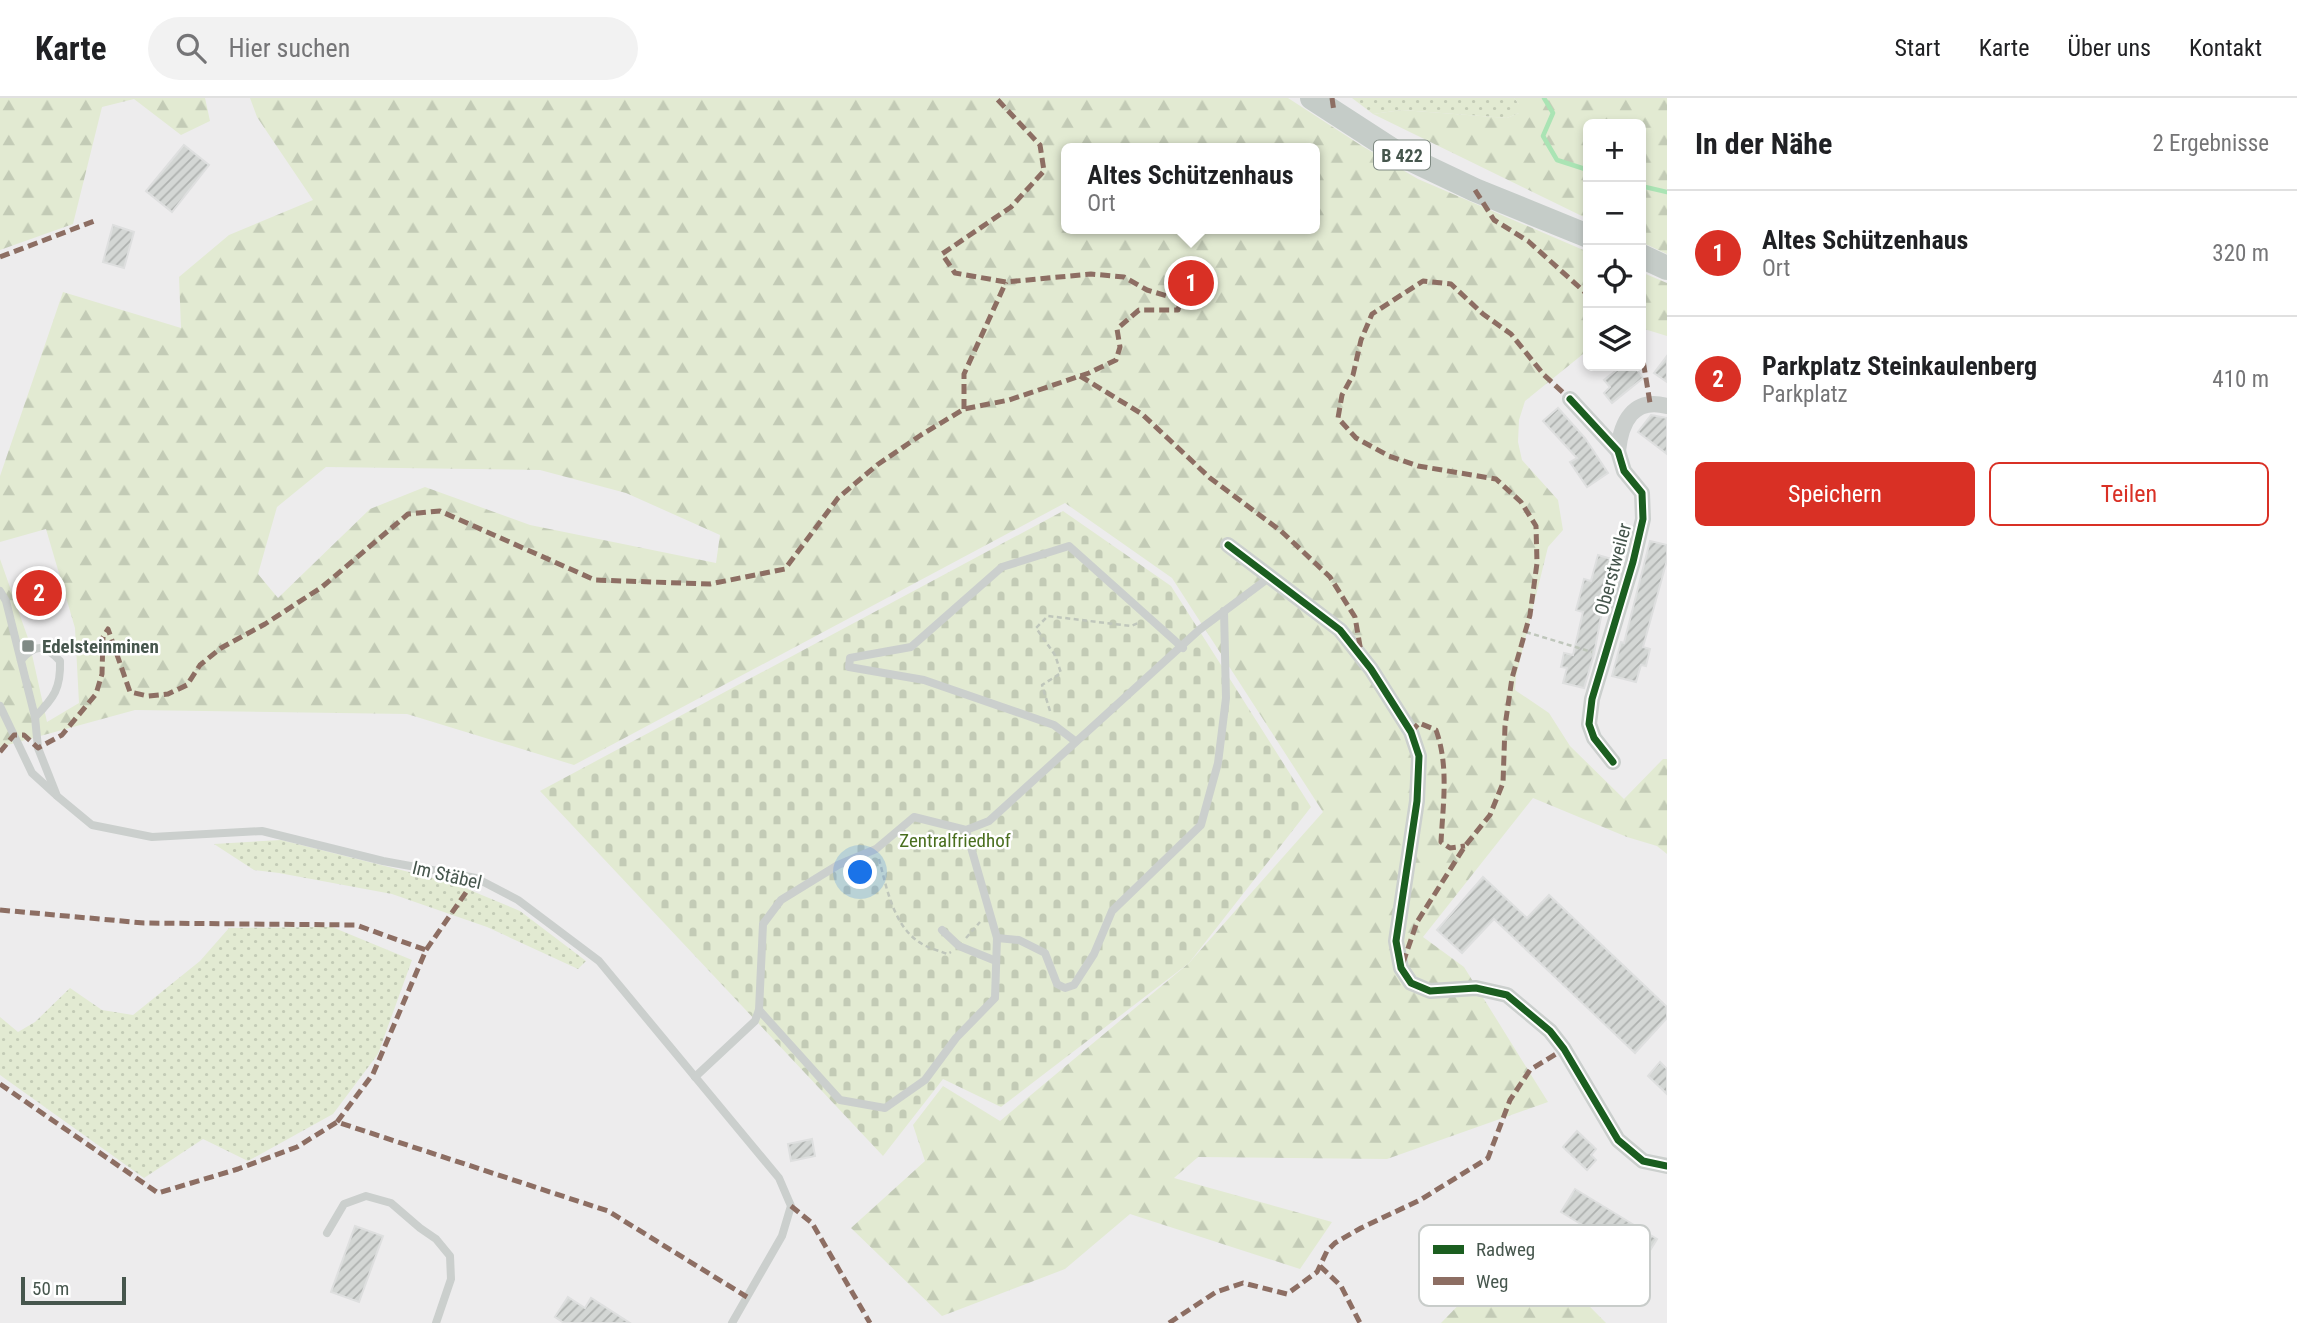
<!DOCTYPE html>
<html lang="de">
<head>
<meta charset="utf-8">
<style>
	body { margin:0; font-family:"Roboto Condensed",sans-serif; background:#f2f2f2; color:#202124 }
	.controls { position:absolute; right:21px; top:21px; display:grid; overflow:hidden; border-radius:10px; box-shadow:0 4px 10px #0003 }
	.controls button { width:63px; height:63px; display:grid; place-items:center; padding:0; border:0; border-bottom:2px solid #e0e0e0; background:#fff; color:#202124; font:35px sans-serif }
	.scale { position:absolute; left:21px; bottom:18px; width:105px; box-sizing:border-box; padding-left:7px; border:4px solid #46564d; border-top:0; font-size:19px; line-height:24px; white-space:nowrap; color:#46564d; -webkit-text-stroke:5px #fff; paint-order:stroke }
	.you { position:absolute; left:861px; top:775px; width:24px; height:24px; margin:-18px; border:5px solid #fff; border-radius:50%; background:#1a73e8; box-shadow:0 0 0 10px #1a73e833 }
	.badge { display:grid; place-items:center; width:46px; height:46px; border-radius:50%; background:#d93025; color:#fff; font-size:23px; font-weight:700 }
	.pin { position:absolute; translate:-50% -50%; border:4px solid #fff; box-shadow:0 2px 7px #0006 }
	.popup { position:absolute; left:1061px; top:45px; width:259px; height:91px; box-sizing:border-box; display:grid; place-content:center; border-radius:10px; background:#fff; filter:drop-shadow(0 2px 5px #0005); font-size:23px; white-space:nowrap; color:#757577 }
	.popup b { font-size:26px; color:#202124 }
	.popup::after { content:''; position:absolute; left:50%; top:100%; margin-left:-14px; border:14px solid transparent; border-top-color:#fff }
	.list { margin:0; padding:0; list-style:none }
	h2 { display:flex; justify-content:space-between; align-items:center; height:91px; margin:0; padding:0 28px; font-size:30px }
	h2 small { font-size:23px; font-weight:400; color:#757577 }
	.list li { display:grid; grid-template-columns:46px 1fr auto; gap:21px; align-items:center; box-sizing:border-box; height:126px; padding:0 28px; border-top:2px solid #e0e0e0 }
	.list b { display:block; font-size:26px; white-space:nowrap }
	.list p { margin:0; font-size:23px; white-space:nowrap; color:#757577 }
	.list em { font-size:23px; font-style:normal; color:#757577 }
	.actions { display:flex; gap:14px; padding:21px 28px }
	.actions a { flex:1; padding:16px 0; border:2px solid #d93025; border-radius:10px; text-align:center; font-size:24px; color:#d93025 }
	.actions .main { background:#d93025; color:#fff }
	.icon { flex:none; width:38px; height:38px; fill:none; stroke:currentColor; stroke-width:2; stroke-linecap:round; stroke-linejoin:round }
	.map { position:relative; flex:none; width:1667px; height:1225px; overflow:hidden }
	header { display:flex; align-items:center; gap:42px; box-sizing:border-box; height:98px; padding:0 35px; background:#fff; border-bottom:2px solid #e0e0e0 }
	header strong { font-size:33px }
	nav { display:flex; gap:38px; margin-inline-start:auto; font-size:24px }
	.search { width:490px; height:63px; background:#f2f2f2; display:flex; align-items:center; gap:18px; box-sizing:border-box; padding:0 24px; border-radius:38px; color:#757577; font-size:26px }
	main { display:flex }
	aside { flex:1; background:#fff }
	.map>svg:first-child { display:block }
	.grass { fill:url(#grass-dots) }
	.forest { fill:url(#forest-firs); fill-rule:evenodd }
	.cemetery { fill:url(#cemetery-stones) }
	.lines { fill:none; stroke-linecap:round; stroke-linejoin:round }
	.stream { stroke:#aae4b4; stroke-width:4.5 }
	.building { fill:url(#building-hatch); stroke:#dedfdf; stroke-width:2 }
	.path { stroke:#bfc6bb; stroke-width:2.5; stroke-dasharray:5 3.5; stroke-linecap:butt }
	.lane { stroke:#cbcfcd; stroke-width:8 }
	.street { stroke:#cbcfcd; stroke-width:16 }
	.primary { stroke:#c5ccc8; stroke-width:24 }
	.quiet { stroke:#8d6e63; stroke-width:5; stroke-dasharray:10 5; stroke-linecap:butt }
	.cycleway-casing { stroke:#fff; stroke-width:11 }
	.cycleway { stroke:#1b5e20; stroke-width:7 }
	.poi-dot { fill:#808a85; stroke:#fff; stroke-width:2.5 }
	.labels { text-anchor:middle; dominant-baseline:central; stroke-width:5; stroke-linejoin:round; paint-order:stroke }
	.shield { fill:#fff; stroke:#7e8982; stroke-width:2 }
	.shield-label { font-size:18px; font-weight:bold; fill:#46564d }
	.street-label { font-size:19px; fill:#46564d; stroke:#fff }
	.poi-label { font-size:19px; font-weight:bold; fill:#46564d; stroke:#fff; text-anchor:start }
	.park-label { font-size:19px; fill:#4a6f1f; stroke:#fff }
	.key { fill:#fff; stroke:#c8ccca; stroke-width:2 }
	.key-label { font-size:19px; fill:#46564d }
</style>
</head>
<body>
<header>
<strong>Karte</strong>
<div class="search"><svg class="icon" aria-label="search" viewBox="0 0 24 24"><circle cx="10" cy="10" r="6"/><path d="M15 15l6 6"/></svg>Hier suchen</div>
<nav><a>Start</a><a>Karte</a><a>Über uns</a><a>Kontakt</a></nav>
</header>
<main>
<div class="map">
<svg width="1667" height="1225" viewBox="0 0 1667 1225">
	<defs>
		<pattern id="grass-dots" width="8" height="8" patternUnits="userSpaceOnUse" patternTransform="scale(1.75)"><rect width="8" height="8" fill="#e2ead2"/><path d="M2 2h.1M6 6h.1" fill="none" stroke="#c3cbb6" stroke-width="1.8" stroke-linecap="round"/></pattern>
		<pattern id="forest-firs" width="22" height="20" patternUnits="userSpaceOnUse" patternTransform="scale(1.75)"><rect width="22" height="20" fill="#e2ead2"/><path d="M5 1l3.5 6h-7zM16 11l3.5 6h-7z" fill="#c3cbb6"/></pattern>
		<pattern id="cemetery-stones" width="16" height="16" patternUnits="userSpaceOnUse" patternTransform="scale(1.75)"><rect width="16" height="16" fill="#e2ead2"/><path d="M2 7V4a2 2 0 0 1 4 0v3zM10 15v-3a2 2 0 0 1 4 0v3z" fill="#c3cbb6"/></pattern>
		<pattern id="building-hatch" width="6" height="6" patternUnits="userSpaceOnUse" patternTransform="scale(1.75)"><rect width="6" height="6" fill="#d4d7d5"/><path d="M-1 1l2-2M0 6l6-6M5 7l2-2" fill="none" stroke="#aeb1af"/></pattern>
	</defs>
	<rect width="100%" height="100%" fill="#edeced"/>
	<g class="grass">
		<path d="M1352 0H1514L1519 6V15L1507 20 1402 12 1373 16Z"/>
		<path d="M281 742 453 785 520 813 586 863 578 871 487 829 392 796 279 775 254 772 214 746Z"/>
		<path d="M332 829 412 862 378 956 333 1016 248 1063 203 1041 144 1080 0 977V919L18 934 35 924 70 890 102 912 133 917 200 863 229 830Z"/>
	</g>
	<g class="forest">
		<path d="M0 0H205L210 23 181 37 134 1 102 9 73 126 0 152Z"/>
		<path d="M250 0H1288L1362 48 1418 81 1588 154V252L1525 303 1519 322 1518 344 1522 362 1558 402 1563 432 1548 449 1516 578 1515 592 1549 615 1570 648 1624 701 1663 661H1667V756L1657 748 1627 739 1533 700 1423 839 1464 869 1548 1004 1387 1061 1198 1059 1174 1080 1332 1124 1300 1171 1130 1116 1065 1171 942 1218 851 1130 925 1063 913 1027 943 988 1000 1023 1189 865 1323 714 1172 480 1065 405 574 667 407 616 135 612 0 649V461L29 543 47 624 79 605 75 530 46 431 0 444V378L63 194 181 230 179 179 229 137 313 102 257 19ZM1067 50H1315V131H1067ZM326 369 540 372 626 395 720 437 716 465 530 427 425 389 370 411 278 500 258 476 277 409Z"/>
		<path d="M1514 0H1667V156L1641 144V26H1588V121L1373 16 1402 12 1507 20 1519 15V6Z"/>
		<path d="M1641 174 1667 185V238L1641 230Z"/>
		<path d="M1523 1141 1606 1225H1441Z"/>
	</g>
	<path class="cemetery" d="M1063 413 1171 488 1311 709 1189 865 1001 1009 943 981 883 1058 540 693Z"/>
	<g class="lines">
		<g class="stream">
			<path d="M1544 0 1553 15 1543 38 1557 62 1588 72"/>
			<path d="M1641 88 1667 94"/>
		</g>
	</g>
	<g class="building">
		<path d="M184 47 209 67 172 114 146 93Z"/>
		<path d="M113 127 134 134 124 170 103 164Z"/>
		<path d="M1179 169 1210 178 1203 200 1172 191Z"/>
		<path d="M1667 258V284L1654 275Z"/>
		<path d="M1622 268H1634L1643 280 1612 305 1604 295 1610 289 1604 282Z"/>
		<path d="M1558 310 1585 340 1608 375 1587 389 1570 364 1577 360 1543 323Z"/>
		<path d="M1651 317 1667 320V356L1638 334Z"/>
		<path d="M1650 443 1667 447V462L1643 549 1650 551 1646 568 1641 567 1636 584 1612 578 1621 544 1624 545Z"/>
		<path d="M1598 457 1618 463 1613 479 1607 478 1601 502 1604 503 1594 556 1584 590 1563 585 1567 570 1561 569 1564 555 1573 557 1583 514 1576 512 1580 497 1584 481 1591 483Z"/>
		<path d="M1483 779 1527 820 1549 797 1667 909V920L1635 955 1494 821 1462 855 1437 832Z"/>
		<path d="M1660 964 1667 971V996L1648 978Z"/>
		<path d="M1577 1033 1596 1051 1591 1057 1596 1062 1587 1072 1563 1049Z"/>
		<path d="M812 1041 815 1058 791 1063 788 1046Z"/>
		<path d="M1575 1091 1657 1141 1643 1164 1561 1114Z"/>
		<path d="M355 1128 383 1138 359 1204 331 1194Z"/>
		<path d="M1564 1145 1581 1156 1574 1168 1557 1158Z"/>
		<path d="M568 1199 585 1210 591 1200 630 1225H564L555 1219Z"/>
	</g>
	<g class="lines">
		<g class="path">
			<path d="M1526 534 1592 554"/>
			<path d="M1050 613 1042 587 1061 575 1055 557 1036 530 1048 518 1131 528 1138 525"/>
			<path d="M879 761C887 791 894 833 926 848 932 851 940 853 947 856L951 854"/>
			<path d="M966 840 980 824"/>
		</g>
		<g class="lane">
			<path d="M0 493 6 503 35 619 38 650 57 698 92 727 152 739 262 733 383 763 476 780 518 802 599 863 779 1080 791 1108 782 1138 732 1225"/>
			<path d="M21 562C36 545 45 547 60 563 61 590 54 600 35 619"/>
			<path d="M0 608 32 675 55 696"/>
			<path d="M1075 643 1054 627 924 582 849 569 850 560 911 549 1002 469 1069 448 1183 550"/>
			<path d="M942 832 959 848 996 863"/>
			<path d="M997 840 1019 842 1045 855 1057 886 1065 890 1074 887 1094 856 1112 813 1201 727 1218 665 1226 600 1224 513"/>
			<path d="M759 912 840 1002 885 1010 925 982 956 940 995 900 997 840 966 732"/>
			<path d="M695 979 755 923 759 912 763 826 781 802 838 767 876 751 914 719 966 732 989 723 1199 532 1270 479"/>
			<path d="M327 1135 344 1106 366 1098 391 1105 420 1130 436 1141 450 1158 451 1181 436 1225"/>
		</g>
		<g class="street">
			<path d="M1570 301 1618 353 1624 373 1642 395 1643 421 1633 464 1592 601 1589 626 1594 640 1613 664"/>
			<path d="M1618 353C1621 324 1633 299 1667 308"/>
			<path d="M1228 447 1340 532 1371 571 1411 634 1419 658 1417 703 1396 843 1401 870 1411 885 1430 893 1476 890 1507 897 1550 933 1564 951 1618 1042 1643 1063 1667 1068"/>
		</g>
		<g class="primary">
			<path d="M1312 0 1397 55 1475 92 1588 138"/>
			<path d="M1641 158 1667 170"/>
		</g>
		<g class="quiet">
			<path d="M1332 0 1334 14"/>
			<path d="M1475 92 1494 122 1528 143 1588 197"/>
			<path d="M0 159 97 122"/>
			<path d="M1641 250 1650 305"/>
			<path d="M1080 278 1142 316 1210 380 1281 433 1330 479 1355 519 1361 554"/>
			<path d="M964 311V276L1006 184"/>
			<path d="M1411 634 1419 625 1436 632C1449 668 1443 706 1441 744L1450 750 1465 748"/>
			<path d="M0 654 14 637H24L38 650 62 637 96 596 102 576 103 539 108 531 130 594 148 598 168 596 187 587 200 567 221 550 265 526 322 489 408 416 440 413 595 482 710 486 785 471 838 400 877 367 921 337 964 311 1009 302 1089 275 1116 262 1120 249 1117 231 1139 212H1178L1181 202 1147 192 1124 179 1091 176 1006 184 955 175 942 156 1011 109 1044 73 1040 47 996 0"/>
			<path d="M0 812 144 825 356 827 426 852"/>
			<path d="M1403 865 1417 824 1465 748 1490 717 1503 685 1505 628 1512 580 1530 517 1537 465 1536 428 1521 404 1496 381 1418 368 1389 358 1356 340 1338 320 1342 297 1353 277 1361 242 1372 216 1423 183 1451 186 1483 216 1511 236 1544 277 1570 301"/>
			<path d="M0 986 158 1095 238 1071 297 1049 337 1024 608 1113 747 1199"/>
			<path d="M337 1024 373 976 426 852 476 780"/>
			<path d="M791 1108 812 1125 870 1225"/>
			<path d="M1320 1168 1341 1188 1360 1225"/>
			<path d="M1169 1225 1216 1194 1243 1185 1287 1196 1317 1174 1327 1153 1335 1145 1361 1130 1420 1102 1488 1060 1510 1002 1530 972 1564 951"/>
		</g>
		<g class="cycleway-casing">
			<g id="cycleway">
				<path d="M1570 301 1618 353 1624 373 1642 395 1643 421 1633 464 1592 601 1589 626 1594 640 1613 664"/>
				<path d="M1228 447 1340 532 1371 571 1411 634 1419 658 1417 703 1396 843 1401 870 1411 885 1430 893 1476 890 1507 897 1550 933 1564 951 1618 1042 1643 1063 1667 1068"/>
			</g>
		</g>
		<use href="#cycleway" class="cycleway"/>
	</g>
	<rect class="poi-dot" x="21" y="541" width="14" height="14" rx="3.5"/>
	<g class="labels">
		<rect class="shield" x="1374" y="42.5" width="56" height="29" rx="5"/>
		<g class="shield-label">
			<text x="1402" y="57">B 422</text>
		</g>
		<g class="street-label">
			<text transform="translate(1613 471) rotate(-75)">Oberstweiler</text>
			<text transform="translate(447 777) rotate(13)">Im Stäbel</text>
		</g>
		<g class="poi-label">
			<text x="42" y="548">Edelsteinminen</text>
		</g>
		<g class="park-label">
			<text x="955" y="742">Zentralfriedhof</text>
		</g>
	</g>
	<rect x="1419" y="1127" width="231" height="81" rx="10" class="key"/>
	<rect x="1433" y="1147" width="31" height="9" fill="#1b5e20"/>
	<rect x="1433" y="1179" width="31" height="8" fill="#8d6e63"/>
	<g class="key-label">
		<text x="1476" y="1158">Radweg</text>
		<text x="1476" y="1190">Weg</text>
	</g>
</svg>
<div class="controls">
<button>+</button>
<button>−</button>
<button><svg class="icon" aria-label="locate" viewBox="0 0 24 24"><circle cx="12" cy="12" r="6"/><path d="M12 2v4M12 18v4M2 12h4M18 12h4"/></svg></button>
<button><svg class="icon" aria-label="layers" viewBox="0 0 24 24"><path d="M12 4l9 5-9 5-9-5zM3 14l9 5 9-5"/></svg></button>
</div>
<div class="scale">50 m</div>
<div class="you"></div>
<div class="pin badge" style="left:1191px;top:185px">1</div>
<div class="popup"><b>Altes Schützenhaus</b>Ort</div>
<div class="pin badge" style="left:39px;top:495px">2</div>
</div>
<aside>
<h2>In der Nähe<small>2 Ergebnisse</small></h2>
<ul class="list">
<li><span class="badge">1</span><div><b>Altes Schützenhaus</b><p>Ort</p></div><em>320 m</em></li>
<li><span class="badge">2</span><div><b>Parkplatz Steinkaulenberg</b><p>Parkplatz</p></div><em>410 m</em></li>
</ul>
<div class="actions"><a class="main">Speichern</a><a>Teilen</a></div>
</aside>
</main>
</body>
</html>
